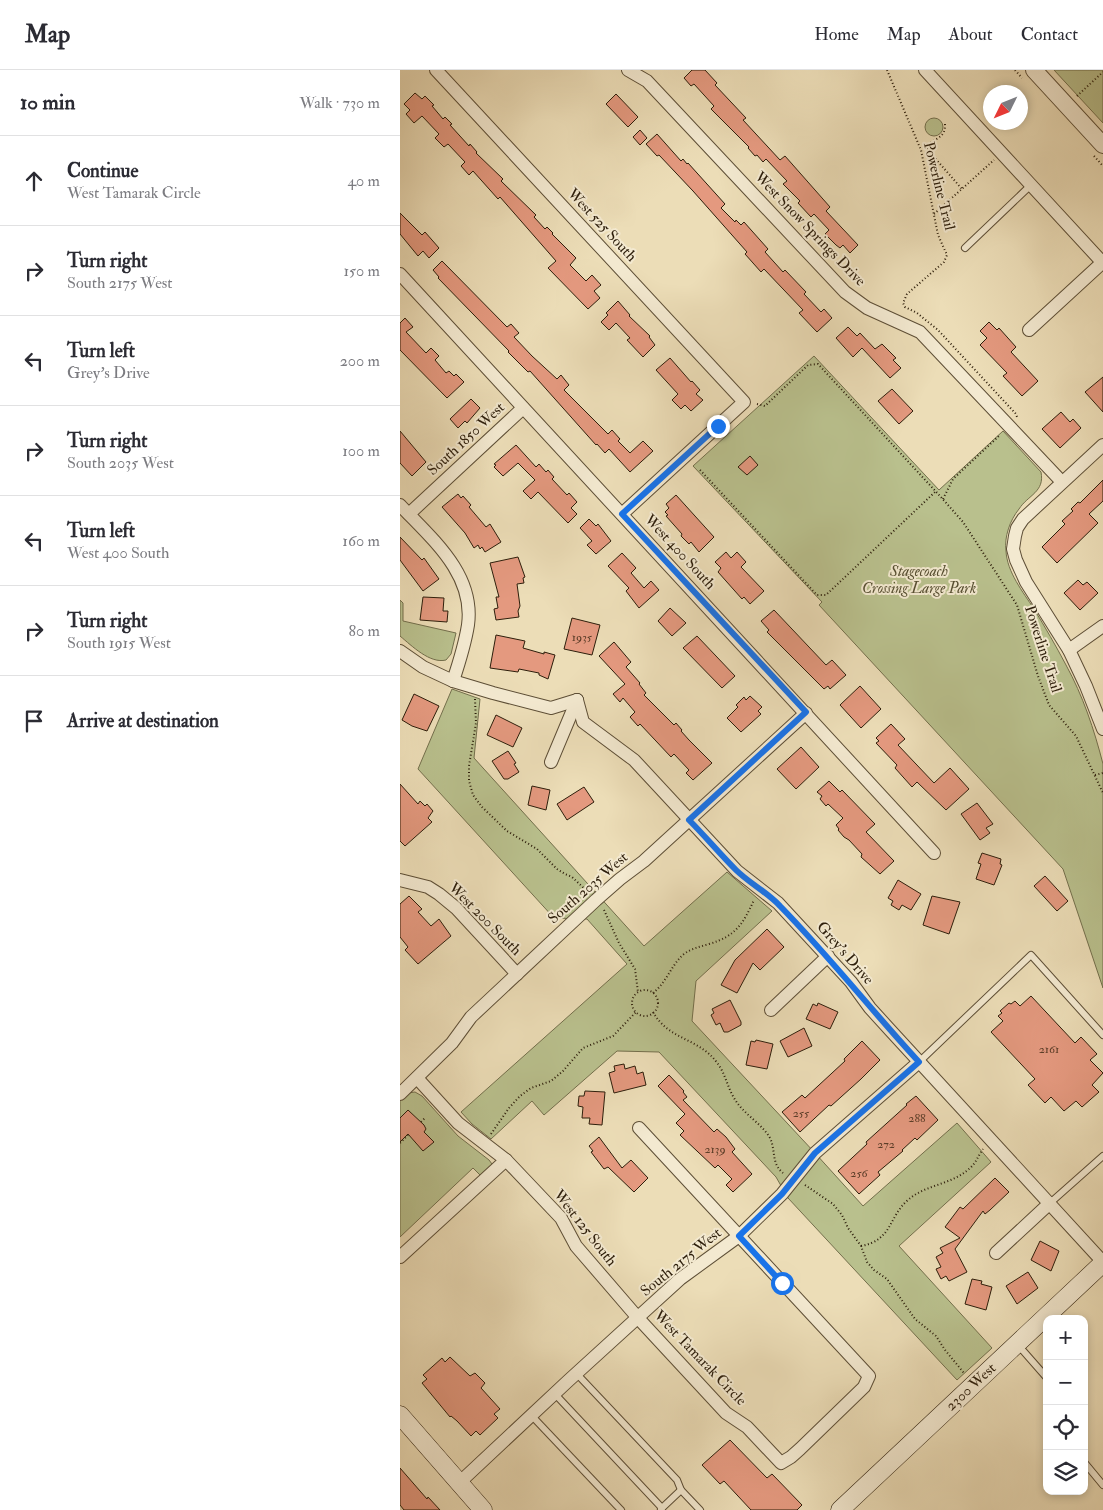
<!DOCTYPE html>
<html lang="en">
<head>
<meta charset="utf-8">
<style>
	body { margin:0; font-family:"IM FELL Double Pica",serif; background:#f7f7f7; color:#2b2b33 }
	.controls { position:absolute; right:15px; bottom:15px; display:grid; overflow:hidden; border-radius:10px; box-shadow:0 2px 8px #0003 }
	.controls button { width:45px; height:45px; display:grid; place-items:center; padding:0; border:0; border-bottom:1px solid #e1e1e2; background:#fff; color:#2b2b33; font:25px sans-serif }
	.compass { position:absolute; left:583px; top:15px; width:45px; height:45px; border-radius:50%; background:#fff; box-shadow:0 2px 8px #0003; rotate:227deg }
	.stop { position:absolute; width:15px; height:15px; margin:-11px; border:4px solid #1a73e8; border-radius:50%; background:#fff }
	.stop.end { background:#1a73e8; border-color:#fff; box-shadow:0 1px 5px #0008 }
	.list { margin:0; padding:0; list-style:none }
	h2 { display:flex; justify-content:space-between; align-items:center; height:65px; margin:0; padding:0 20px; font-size:21px }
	h2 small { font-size:16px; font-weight:400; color:#7c7c81 }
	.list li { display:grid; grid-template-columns:32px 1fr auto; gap:15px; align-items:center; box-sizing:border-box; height:90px; padding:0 20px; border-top:1px solid #e1e1e2 }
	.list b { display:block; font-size:19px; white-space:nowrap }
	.list p { margin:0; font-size:16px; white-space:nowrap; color:#7c7c81 }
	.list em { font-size:16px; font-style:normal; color:#7c7c81 }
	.icon { flex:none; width:28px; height:28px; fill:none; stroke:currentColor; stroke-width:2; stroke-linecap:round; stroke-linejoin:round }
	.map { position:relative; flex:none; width:703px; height:1440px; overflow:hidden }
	header { display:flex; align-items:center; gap:30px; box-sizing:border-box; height:70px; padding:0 25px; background:#fff; border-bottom:1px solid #e1e1e2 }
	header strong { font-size:24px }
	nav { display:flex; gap:28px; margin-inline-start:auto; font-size:18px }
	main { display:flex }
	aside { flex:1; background:#fff }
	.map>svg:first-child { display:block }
	.green { fill:#b9c08d; stroke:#736f4c }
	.building { fill:#e4997f; stroke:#2d1e0b }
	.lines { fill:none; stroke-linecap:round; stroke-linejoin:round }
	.service-casing { stroke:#5d4e36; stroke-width:8 }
	.minor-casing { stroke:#5d4e36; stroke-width:14 }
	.tertiary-casing { stroke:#5d4e36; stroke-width:18 }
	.secondary-casing { stroke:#2d1e0b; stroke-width:19 }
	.path { stroke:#2d1e0b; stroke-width:2; stroke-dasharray:1 2.5; stroke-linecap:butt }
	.service { stroke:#f3e9d0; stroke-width:6 }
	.minor { stroke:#f3e9d0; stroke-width:12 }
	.tertiary { stroke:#f3e9d0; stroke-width:16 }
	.secondary { stroke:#f3e9d0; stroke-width:18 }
	.route { stroke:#1a73e8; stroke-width:6 }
	.labels { text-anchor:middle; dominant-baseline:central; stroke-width:4; stroke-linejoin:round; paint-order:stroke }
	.number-label { font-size:12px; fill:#5b3d28 }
	.street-label { font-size:15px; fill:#2d1e0b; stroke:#f3e9d0 }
	.park-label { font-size:15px; font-style:italic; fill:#574f32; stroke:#f3e9d0 }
</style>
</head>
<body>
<header>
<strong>Map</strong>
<nav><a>Home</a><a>Map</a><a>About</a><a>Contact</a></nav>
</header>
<main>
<aside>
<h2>10 min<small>Walk · 730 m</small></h2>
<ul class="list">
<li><svg class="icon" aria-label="ahead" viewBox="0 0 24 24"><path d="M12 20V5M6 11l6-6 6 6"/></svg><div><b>Continue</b><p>West Tamarak Circle</p></div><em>40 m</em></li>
<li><svg class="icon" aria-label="right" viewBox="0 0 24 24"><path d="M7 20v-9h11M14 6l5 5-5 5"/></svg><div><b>Turn right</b><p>South 2175 West</p></div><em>150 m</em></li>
<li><svg class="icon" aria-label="left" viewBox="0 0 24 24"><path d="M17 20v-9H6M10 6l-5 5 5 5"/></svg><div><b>Turn left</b><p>Grey's Drive</p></div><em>200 m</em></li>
<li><svg class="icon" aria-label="right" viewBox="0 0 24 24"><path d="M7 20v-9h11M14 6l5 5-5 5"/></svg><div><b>Turn right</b><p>South 2035 West</p></div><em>100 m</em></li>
<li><svg class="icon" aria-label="left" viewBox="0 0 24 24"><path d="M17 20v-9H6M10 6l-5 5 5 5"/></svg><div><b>Turn left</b><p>West 400 South</p></div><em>160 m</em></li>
<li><svg class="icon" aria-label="right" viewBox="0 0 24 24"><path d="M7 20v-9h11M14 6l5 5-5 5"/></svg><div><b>Turn right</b><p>South 1915 West</p></div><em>80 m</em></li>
<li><svg class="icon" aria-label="arrive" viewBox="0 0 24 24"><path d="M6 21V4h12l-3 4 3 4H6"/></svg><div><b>Arrive at destination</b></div></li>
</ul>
</aside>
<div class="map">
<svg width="703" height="1440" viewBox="0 0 703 1440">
	<rect width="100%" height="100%" fill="#ecddb7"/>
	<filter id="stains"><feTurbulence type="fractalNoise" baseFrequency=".004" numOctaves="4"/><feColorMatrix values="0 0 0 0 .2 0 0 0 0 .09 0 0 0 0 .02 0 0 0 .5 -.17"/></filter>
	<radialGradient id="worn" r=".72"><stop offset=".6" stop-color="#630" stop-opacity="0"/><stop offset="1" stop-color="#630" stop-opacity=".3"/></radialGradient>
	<g class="green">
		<path d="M654 0H703V53Z"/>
		<circle cx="534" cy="57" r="9"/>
		<path d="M414 286 539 420 603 361 641 402C645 422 628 425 619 439 610 450 604 467 606 481 607 502 623 522 634 539 645 557 656 576 666 595 683 626 694 659 703 694V918L663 799 419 535 422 532 293 396Z"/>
		<path d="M0 530 3 533V551L56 563 51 584 46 590C30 594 12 576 0 566Z"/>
		<path d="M52 619 80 629 74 688 244 876 327 802 372 841 296 911 292 951 415 1083 463 1136 557 1053 591 1092 499 1176 592 1278 557 1310 388 1128 376 1107 259 982 217 981 144 1045 132 1031 91 1069 72 1054 61 1042 227 894 187 849 154 848 18 699Z"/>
		<path d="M15 1022 22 1026 58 1066 89 1090 92 1094 88 1100 81 1106 73 1098 0 1167V1029L8 1023Z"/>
	</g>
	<g class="building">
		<path d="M292 0H305L317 13 315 15 346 48 343 50 380 90 385 86 430 137 426 141 458 175 450 183 443 175 440 178 436 175 425 164 429 160 414 144 411 147 398 133 400 131 383 114 387 111 366 89 363 92 357 85 355 86 348 78 349 77 311 39 314 36 294 14 291 16 284 8Z"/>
		<path d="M15 23 22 29 25 26 34 35 32 36 43 49 45 47 52 54 50 55 69 76 70 74 77 82 76 83 103 109 101 111 136 145 134 147 145 159 147 157 153 163 152 164 176 188 170 195 186 211 192 205 201 215 194 221 200 228 188 239 148 198 156 191 100 127 98 129 73 101 69 105 61 96 65 92 48 74 44 77 35 68 39 64 22 46 14 53 6 44 10 40 4 34Z"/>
		<path d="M216 24 238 47 228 57 206 34Z"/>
		<path d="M240 60 247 68 240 75 233 67Z"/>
		<path d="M257 64 281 91 283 89 287 94 288 93 325 134 321 138 335 152 336 150 341 155 344 152 368 179 365 182 383 202 385 200 406 222 404 224 421 242 424 239 432 248 417 262 399 243 403 240 364 199 361 202 345 184 347 182 293 121 259 85 257 86 246 74Z"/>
		<path d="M0 143 22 165 25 162 39 178 29 188 23 181 18 186 0 164Z"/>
		<path d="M42 191 107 257 111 254 119 263 114 267 132 286 157 309 161 305 169 315 164 320 208 364 212 360 220 369 218 371 230 383 243 371 253 381 230 402 209 379 205 383 197 374 196 375 130 301 128 302 108 282 109 281 38 208 39 207 33 200Z"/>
		<path d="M218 231 230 245 229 246 250 266 249 267 255 275 243 287 227 270 230 268 216 253 209 260 201 252 208 245 206 243Z"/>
		<path d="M5 248 13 257 6 262 26 283 31 278 39 286 35 290 46 303 49 301 54 306 56 304 64 312 47 328 0 280V253Z"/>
		<path d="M589 252 597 260 599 258 616 277 611 282 638 311 622 326 603 306 607 303 580 275 587 268 580 261Z"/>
		<path d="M448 257 457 266 460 263 475 279 482 274 496 288 493 290 501 298 490 308 462 278 453 287 436 268Z"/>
		<path d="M270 288 291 312 292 311 300 320 296 324 303 330 291 341 285 335 281 339 272 330 278 324 256 300Z"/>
		<path d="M703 307V342L685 322Z"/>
		<path d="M492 319 513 341 499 354 478 331Z"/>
		<path d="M71 329 80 338 67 353 65 351 58 358 50 349Z"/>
		<path d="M661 342 670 352 673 349 681 358 660 378 642 359Z"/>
		<path d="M0 361 26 392 12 406 0 393Z"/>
		<path d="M116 375 136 397 139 394 146 402 148 400 154 407 152 409 167 425 169 423 177 432 171 438 177 444 168 453 138 422 131 429 123 421 135 410 118 393 103 406 94 397 96 395 94 394Z"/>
		<path d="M350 386 358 395 347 405 338 397Z"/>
		<path d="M703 410V431L689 444 698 453 657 493 642 477 665 454 662 451 673 441 671 439 678 432 680 433Z"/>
		<path d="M58 424 61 428 63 426 71 435 69 437 86 457 90 454 101 472 85 482 82 477 80 479 78 475 74 478 65 463 42 437Z"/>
		<path d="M276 425 314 467 299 482 291 472 289 474 281 466 282 464 266 446 268 445 265 442 269 438 266 434Z"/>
		<path d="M189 449 196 456 198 454 211 471 196 484 187 475 192 471 180 458Z"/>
		<path d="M0 467 22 490 24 488 39 509 23 521 0 490Z"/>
		<path d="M326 482 331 488 337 482 346 492 341 497 364 521 350 534 344 527 342 529 318 502 321 498 315 492Z"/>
		<path d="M222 483 236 498 231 503 244 518 251 511 259 520 239 538 226 521 229 518 208 496Z"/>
		<path d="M118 487 125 507 123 508 124 513 117 514 120 536 118 541 119 547 96 550 94 539 98 538 96 527H99L90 493Z"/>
		<path d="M678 510 683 515 687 512 698 523 680 540 664 523Z"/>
		<path d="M23 527 44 528 43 541H48L47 552 20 550Z"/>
		<path d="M270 538 286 553 272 566 258 551Z"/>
		<path d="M374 540 426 595 432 590 446 605 430 619 428 616 424 619 367 562 369 560 361 551Z"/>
		<path d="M172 548 200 555 192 585 164 579Z"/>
		<path d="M96 565 125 571 123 578 144 584V582L155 585 148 609 139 605V603L119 599 118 602 90 598Z"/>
		<path d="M297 566 335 606 322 618 283 578Z"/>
		<path d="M214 572 231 592 226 597 240 613 239 614 246 623 244 625 274 655 276 653 282 660 281 661 289 670 312 693 293 710 286 703 289 700 274 684 271 687 240 654 238 656 230 647 235 642 223 628 220 632 213 624 225 614 199 586Z"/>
		<path d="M460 616 481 639 461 658 440 635Z"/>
		<path d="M14 624 39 636 27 661 12 656 2 650Z"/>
		<path d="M350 626 362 637 358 641 361 644 341 662 327 648 338 637 336 635 344 627 346 630Z"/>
		<path d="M96 645 122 658 113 677 87 665Z"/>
		<path d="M491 654 505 669 498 675 534 713 550 698 569 719 546 740 517 712 512 717 495 698 497 695 476 673 479 671 476 668Z"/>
		<path d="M401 677 419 697 396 719 377 699Z"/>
		<path d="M108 681 116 693 114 694 119 702 108 709H104L92 691Z"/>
		<path d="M429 711 440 722 442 720 475 754 466 762 494 791 480 804 461 787 462 784 449 770 444 767 438 760 439 759 436 755 443 748 428 734 426 736 420 729 422 726 417 722Z"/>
		<path d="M0 714 18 734 20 731 25 736 27 734 33 741 28 748 32 752 5 776 0 771Z"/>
		<path d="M132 716 150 720 146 740 128 735Z"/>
		<path d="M184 717 194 732 167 750 157 734Z"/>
		<path d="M577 733 593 754 586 758 590 763 580 770 561 744Z"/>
		<path d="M582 783 601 789 600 794 602 795 594 815 576 809 581 794 578 793Z"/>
		<path d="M645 806 668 831 657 841 634 816Z"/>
		<path d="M498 810 521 824 511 840 502 835 499 840 491 835 493 831 488 828Z"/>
		<path d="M9 826 22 839 18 842 31 856 39 849 51 866 18 894 5 880 8 877 0 867V834Z"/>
		<path d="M532 826 560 832 549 864 523 855Z"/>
		<path d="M367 859 384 877 360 900 353 893 337 923 321 915 335 890Z"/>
		<path d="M631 926 675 973 681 967 697 984 690 990 703 1003 692 1015 699 1022 682 1037 676 1031 664 1041 651 1027 645 1033 628 1015 635 1009 591 962 603 951 598 946 602 943 600 941 609 933 611 934 615 931 620 936Z"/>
		<path d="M330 930 341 952V955L328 962H324L320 953 316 955 311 945 314 943 312 939Z"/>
		<path d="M418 933 438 942 430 959 406 949 413 934 417 936Z"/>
		<path d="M404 958 412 976 388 987 380 971Z"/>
		<path d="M356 970 373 974 367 999 346 995 351 971 355 972Z"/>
		<path d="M462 971 480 990 461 1009 431 1036 429 1035 400 1062 382 1042 402 1025 405 1028 445 991 444 989Z"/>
		<path d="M224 994 225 999 235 996 237 1004 243 1002 246 1015 214 1023 209 1003 215 1001 214 996Z"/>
		<path d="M269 1005 284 1021 283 1022 287 1027 283 1030 314 1062 317 1059 326 1067 335 1079 332 1082 352 1104 333 1122 326 1115 332 1109 318 1095 315 1098 280 1065 284 1061 276 1053 285 1044 258 1016Z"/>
		<path d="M185 1021 205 1022 202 1055 189 1054 190 1048H182L183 1037 178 1036 179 1026H184Z"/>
		<path d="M516 1026 538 1050 517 1070 515 1068 502 1080 503 1081 478 1102 480 1105 459 1124 438 1101 467 1074 466 1072 507 1035 506 1034Z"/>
		<path d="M8 1040 24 1055 26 1059 24 1062 34 1072 23 1081 8 1064 0 1072V1048Z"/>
		<path d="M199 1067 222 1098 231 1090 248 1108 234 1122 208 1097 204 1099 191 1082 193 1081 189 1076Z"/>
		<path d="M595 1108 609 1122 590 1140 585 1144 583 1141 555 1179 567 1202 549 1211 546 1206 541 1209 536 1199 541 1197 536 1187 543 1183 540 1178 560 1168 545 1157 560 1137 563 1139Z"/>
		<path d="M640 1171 659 1181 651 1201 631 1190Z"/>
		<path d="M628 1202 638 1218 617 1234 606 1216Z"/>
		<path d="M572 1209 582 1211 581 1214 592 1217 586 1240 565 1234Z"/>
		<path d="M50 1287 70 1306 75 1303 85 1313 81 1318 100 1339 94 1344 98 1348 80 1365 76 1361 71 1366 57 1351 51 1346 50 1347 22 1313 27 1309 23 1305 42 1288 45 1292Z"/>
		<path d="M330 1370 367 1408 372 1404 402 1435 397 1440H351L324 1411 320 1414 302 1395Z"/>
		<path d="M0 1398 27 1429 28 1427 40 1440H4L0 1435Z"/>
	</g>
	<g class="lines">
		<g class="service-casing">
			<g id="service">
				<path d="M565 178 631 115"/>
				<path d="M519 992 631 885 703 965"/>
				<path d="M650 1133 703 1086"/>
				<path d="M618 1275 647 1308"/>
				<path d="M176 1303 277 1410 281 1420 300 1440"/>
				<path d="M154 1323 262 1438"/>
				<path d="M131 1345 221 1440"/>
				<path d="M684 1392 703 1415"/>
				<path d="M261 1439 281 1420"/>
			</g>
		</g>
		<g class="minor-casing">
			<g id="minor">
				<path d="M36 0 344 332 222 444"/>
				<path d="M228 0 247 11 445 222 467 238 520 262 662 412"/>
				<path d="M525 0 702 192"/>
				<path d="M0 204 534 783"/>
				<path d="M629 260 703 192"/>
				<path d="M703 375 623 449 617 458 615 466 613 479 616 490 626 512 669 580 686 616 703 659"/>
				<path d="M0 435C32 469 75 504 68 555 65 574 59 593 53 611"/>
				<path d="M9 444 123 338"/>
				<path d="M669 580 703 556"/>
				<path d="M0 581 23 597 53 611 93 623 151 638 177 630"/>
				<path d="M177 630 183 652 234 690 337 801 378 833 451 912 470 938 490 960 703 1192"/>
				<path d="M151 692 177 630"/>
				<path d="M0 810 28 817 39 824 56 838 117 904"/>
				<path d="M371 940 428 886"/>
				<path d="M17 1008 58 1053 106 1090 161 1148 176 1176 238 1248 326 1343 347 1357 381 1393 391 1387 400 1379 464 1317 469 1306 239 1058"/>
				<path d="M0 1024 52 973 71 947 196 830 220 809 244 791 406 643"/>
				<path d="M596 1183 650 1133"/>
				<path d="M0 1187 106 1090"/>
				<path d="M59 1413 168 1311 280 1209 339 1166 382 1124 415 1083 519 992"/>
			</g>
		</g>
		<g class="tertiary-casing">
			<path id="tertiary" d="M634 0 703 75"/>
		</g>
		<g class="secondary-casing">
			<g id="secondary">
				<path d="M0 1345 83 1440"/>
				<path d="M440 1440 703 1193"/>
			</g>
		</g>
		<g class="path">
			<path d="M487 0 521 80 538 165 547 185 544 192 507 224 503 233 505 237 517 243 538 260 616 344 617 347"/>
			<path d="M615 0 622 8"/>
			<path d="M677 26 703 2"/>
			<path d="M545 54C546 71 530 67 527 79L562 119"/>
			<path d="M694 86 703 96"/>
			<path d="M534 144 594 90"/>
			<path d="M357 334 365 336 408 295 418 294 540 426 563 452 617 535 638 606 649 635 676 666 703 723"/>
			<path d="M300 400 417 525H426L535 422"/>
			<path d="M543 429 553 409 600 365"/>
			<path d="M75 629 76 653 69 696V711L73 725 82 737 107 761 137 779 157 799 165 804 172 807 189 823"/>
			<path d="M695 705 703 703"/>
			<path d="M204 840 219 873 235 899 238 922"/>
			<circle cx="245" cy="933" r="13"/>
			<path d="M253 923C267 912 271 895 284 884 292 878 300 877 309 874 336 866 343 854 354 830"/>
			<path d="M253 942C269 971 299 967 318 994 326 1005 328 1020 336 1031 345 1045 362 1054 370 1068 376 1081 371 1093 383 1103"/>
			<path d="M21 1052 25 1048"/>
			<path d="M91 1064 109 1038 120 1026 131 1018 151 1011 163 1001 183 978 213 966 236 942"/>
			<path d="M0 1073 8 1065"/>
			<path d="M405 1115 433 1134 442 1145 448 1158 461 1176 467 1192 474 1200 487 1209 515 1249 536 1266 545 1280 564 1303"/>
			<path d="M461 1176C493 1170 488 1147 508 1130 526 1114 552 1115 570 1098 576 1093 578 1086 583 1079"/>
		</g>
		<use href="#service" class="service"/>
		<use href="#minor" class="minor"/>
		<use href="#tertiary" class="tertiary"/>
		<use href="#secondary" class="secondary"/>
	</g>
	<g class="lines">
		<path class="route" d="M318 356 222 444 406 642 289 750C305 766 320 784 336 800 349 813 367 822 380 836 429 886 472 941 519 992L415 1083 382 1124 339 1166 382 1213"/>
	</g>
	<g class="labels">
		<g class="number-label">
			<text x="182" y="567">1935</text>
			<text x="649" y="979">2161</text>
			<text x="401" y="1043">255</text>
			<text x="517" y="1048">288</text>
			<text x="486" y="1074">272</text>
			<text x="315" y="1079">2139</text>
			<text x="459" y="1103">256</text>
		</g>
		<g class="street-label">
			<text transform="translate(539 116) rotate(76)">Powerline Trail</text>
			<text transform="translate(202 155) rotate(47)">West 525 South</text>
			<text transform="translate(410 159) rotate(46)">West Snow Springs Drive</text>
			<text transform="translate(66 369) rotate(-43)">South 1850 West</text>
			<text transform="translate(280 482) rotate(47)">West 400 South</text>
			<text transform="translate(643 579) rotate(72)">Powerline Trail</text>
			<text transform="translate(188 818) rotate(-41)">South 2035 West</text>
			<text transform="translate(85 849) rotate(45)">West 200 South</text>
			<text transform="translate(445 883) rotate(49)">Grey's Drive</text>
			<text transform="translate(185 1158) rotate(52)">West 125 South</text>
			<text transform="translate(281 1192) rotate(-39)">South 2175 West</text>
			<text transform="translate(300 1288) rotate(46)">West Tamarak Circle</text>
			<text transform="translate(571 1317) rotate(-43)">2300 West</text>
		</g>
		<g class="park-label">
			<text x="519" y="501">Stagecoach<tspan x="519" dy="17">Crossing Large Park</tspan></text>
		</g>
	</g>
	<rect width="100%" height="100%" filter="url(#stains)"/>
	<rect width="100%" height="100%" fill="url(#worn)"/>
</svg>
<div class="controls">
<button>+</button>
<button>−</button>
<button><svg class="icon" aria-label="locate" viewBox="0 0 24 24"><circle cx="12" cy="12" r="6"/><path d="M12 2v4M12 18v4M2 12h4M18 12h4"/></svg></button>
<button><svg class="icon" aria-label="layers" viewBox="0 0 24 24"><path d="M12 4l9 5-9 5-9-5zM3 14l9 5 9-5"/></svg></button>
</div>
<svg class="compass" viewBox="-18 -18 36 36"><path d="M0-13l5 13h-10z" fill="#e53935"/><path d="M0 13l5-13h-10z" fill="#7c7c81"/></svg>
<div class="stop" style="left:382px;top:1213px"></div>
<div class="stop end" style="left:318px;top:356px"></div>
</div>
</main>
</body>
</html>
